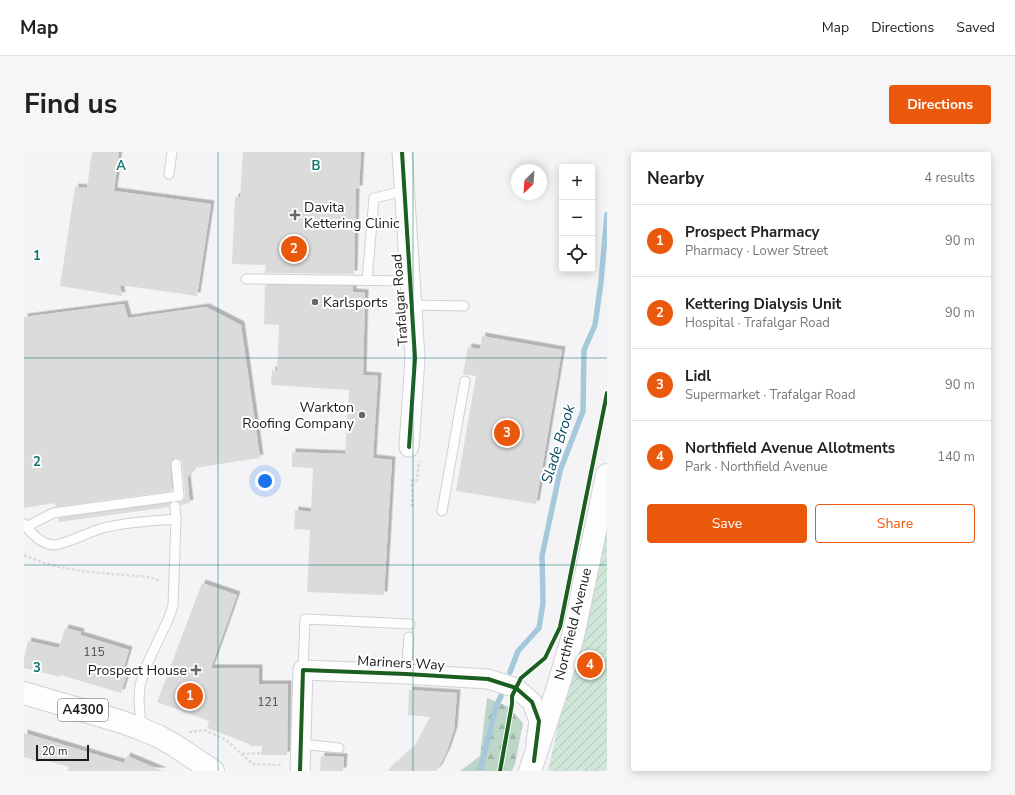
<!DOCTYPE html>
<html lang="en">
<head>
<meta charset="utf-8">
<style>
	body { margin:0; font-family:"Nunito Sans",sans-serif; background:#f6f6f6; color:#222 }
	.controls { position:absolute; right:12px; top:12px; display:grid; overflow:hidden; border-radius:4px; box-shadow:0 2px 10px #0003 }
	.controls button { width:36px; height:36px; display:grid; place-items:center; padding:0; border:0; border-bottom:1px solid #e0e0e0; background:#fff; color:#222; font:20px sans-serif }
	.compass { position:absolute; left:487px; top:12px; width:36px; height:36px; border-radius:50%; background:#fff; box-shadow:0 2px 10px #0003; rotate:205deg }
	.scale { position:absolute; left:12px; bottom:10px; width:53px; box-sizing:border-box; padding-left:4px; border:2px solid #1a1b1c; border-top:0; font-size:11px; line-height:14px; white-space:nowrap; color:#1a1b1c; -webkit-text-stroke:3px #fff; paint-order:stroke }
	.you { position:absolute; left:241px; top:329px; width:14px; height:14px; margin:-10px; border:3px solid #fff; border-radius:50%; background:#1a73e8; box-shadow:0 0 0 6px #1a73e833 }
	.badge { display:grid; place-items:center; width:26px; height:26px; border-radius:50%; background:#ea580c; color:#fff; font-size:13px; font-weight:700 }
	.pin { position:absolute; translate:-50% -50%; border:2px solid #fff; box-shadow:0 1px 4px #0006 }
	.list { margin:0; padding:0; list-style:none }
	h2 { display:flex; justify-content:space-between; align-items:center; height:52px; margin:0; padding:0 16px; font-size:17px }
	h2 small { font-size:13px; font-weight:400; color:#767676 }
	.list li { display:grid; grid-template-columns:26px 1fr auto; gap:12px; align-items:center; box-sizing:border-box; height:72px; padding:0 16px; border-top:1px solid #e0e0e0 }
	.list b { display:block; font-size:15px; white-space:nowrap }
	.list p { margin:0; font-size:13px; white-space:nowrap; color:#767676 }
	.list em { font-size:13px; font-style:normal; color:#767676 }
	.actions { display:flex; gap:8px; padding:12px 16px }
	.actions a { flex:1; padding:9px 0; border:1px solid #ea580c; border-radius:4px; text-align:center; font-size:14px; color:#ea580c }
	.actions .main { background:#ea580c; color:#fff }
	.icon { flex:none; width:22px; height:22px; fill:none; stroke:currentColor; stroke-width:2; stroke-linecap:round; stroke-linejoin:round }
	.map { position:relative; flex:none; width:583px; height:619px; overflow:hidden; border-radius:4px }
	header { display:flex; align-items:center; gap:24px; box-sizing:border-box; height:56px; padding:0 20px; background:#fff; border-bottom:1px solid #e0e0e0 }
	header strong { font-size:19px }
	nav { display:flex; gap:22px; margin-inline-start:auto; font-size:14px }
	.intro { display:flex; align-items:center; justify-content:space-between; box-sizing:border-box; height:96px; padding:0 24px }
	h1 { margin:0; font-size:28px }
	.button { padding:10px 18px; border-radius:4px; background:#ea580c; color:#fff; font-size:14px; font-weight:700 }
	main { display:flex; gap:24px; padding:0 24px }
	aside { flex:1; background:#fff; border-radius:4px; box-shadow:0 2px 10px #0003 }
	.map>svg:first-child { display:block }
	.forest { fill:url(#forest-firs) }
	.garden { fill:url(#garden-furrows) }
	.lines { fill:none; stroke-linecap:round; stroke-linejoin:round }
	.stream { stroke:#a5c8db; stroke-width:5.5 }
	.building { fill:#dcdbdc; filter:url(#shadow) }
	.service-casing { stroke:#d1d1d3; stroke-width:11 }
	.minor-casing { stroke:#d1d1d3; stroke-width:21 }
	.primary-casing { stroke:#d1d1d3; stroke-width:24 }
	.path { stroke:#dbdbdc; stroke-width:2.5; stroke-dasharray:3 2; stroke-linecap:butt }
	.service { stroke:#fdfdfe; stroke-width:9 }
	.minor { stroke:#fdfdfe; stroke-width:19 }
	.primary { stroke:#fdfdfe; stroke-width:22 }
	.cycleway-casing { stroke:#fff; stroke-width:6 }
	.cycleway { stroke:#1b5e20; stroke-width:4 }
	.grid { fill:none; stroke:#0f766e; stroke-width:1; stroke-opacity:0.55 }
	.poi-dot { fill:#666769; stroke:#fff; stroke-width:1.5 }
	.labels { text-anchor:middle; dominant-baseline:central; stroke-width:4; stroke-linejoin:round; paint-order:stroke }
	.number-label { font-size:12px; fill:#4a4b4c }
	.shield { fill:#fff; stroke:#5f5f60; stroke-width:1 }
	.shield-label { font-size:13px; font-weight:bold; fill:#1a1b1c }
	.poi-label { font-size:14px; fill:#1a1b1c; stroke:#fff; text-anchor:start }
	.street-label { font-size:14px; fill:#1a1b1c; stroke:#fff }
	.water-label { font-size:15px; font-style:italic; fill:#084c67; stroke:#fff }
	.grid-label { font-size:13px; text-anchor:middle; font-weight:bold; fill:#0f766e; stroke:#fff; stroke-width:4; stroke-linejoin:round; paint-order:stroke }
</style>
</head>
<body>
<header>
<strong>Map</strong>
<nav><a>Map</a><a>Directions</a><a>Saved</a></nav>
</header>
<div class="intro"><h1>Find us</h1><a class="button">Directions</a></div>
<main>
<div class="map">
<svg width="583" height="619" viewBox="0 0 583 619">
	<defs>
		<pattern id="forest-firs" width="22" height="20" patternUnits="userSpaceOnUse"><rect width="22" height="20" fill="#bdd6c7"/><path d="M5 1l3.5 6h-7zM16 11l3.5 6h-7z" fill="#a2b7aa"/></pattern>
		<pattern id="garden-furrows" width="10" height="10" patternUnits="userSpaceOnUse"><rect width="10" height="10" fill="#cfe6d8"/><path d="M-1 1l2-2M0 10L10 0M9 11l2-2" fill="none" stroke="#b1c5b9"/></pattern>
		<filter id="shadow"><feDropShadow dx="3.5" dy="-3.5" stdDeviation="0" flood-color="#0004"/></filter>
	</defs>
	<rect width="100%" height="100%" fill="#f4f4f7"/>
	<path class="forest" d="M463 546 485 555 499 571 491 612 488 619H436L456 604Z"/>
	<path class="garden" d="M583 375V619H524L539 551Z"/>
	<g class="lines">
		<g class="stream">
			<path d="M486 520 494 499 515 476 519 451 518 404 536 319 559 259 560 198 571 173 577 130 583 62"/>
			<path d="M456 619 472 555 477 544"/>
		</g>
	</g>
	<g class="building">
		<path d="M68 0H95L90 39 187 52 173 144 96 133 98 144 36 134 51 35 63 36Z"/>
		<path d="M219 0H337L335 37H332L330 122 241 121 242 113 208 112 211 45H216Z"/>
		<path d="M241 133 329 134V140L341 141 339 223 354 224 349 306 368 308 360 443 283 440 286 378 270 377 271 358 287 360 289 316 268 315V300L321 302 325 238 247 233 248 218 253 219 255 173 240 172Z"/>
		<path d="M100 152 104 166 182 155 217 173 236 306 170 316 163 326 166 351 157 353 155 350 159 349 161 343 158 311 157 308 152 306 148 307 146 312 148 339 32 355 31 351 0 356V165Z"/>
		<path d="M458 184 538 198 512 352 432 339 452 224 439 222 444 195 456 197Z"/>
		<path d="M146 351 145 355 35 370 34 366Z"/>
		<path d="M178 431 213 443 187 516H235V532H264L263 603H237L238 594H225V592L183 576 185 569 133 550Z"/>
		<path d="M41 476 57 480 56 483 105 498 99 518 104 520 97 541 37 523 36 525 0 516V506L4 489 35 496Z"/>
		<path d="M385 538 433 541 430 578 423 599 415 615 412 619H363L390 595 406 565 384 563Z"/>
		<path d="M0 581 100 611 103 604 139 619H44L45 615 16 607 15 610 0 605Z"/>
		<path d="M297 604 320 605 319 619H296Z"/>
	</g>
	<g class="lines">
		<g class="service-casing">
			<g id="service">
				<path d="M145 22 148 0"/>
				<path d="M222 127 386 129"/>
				<path d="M343 129 350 46 381 39"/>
				<path d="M388 153 440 154"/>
				<path d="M418 359 441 229"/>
				<path d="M0 372C7 381 17 392 29 393 38 394 67 379 79 376 103 370 127 369 152 367"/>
				<path d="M2 375 29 361 155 344 152 312"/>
				<path d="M279 518 281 467 386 472"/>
				<path d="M382 522 385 485"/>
				<path d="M117 577 115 546 116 533 124 510 144 468 149 454 152 367 151 354"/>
				<path d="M276 592 315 596"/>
			</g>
		</g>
		<g class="minor-casing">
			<g id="minor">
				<path d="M378 0 391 206 385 295"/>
				<path d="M276 619 279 518 382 522 464 527 492 536 508 550 515 569 512 590"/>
			</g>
		</g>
		<g class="primary-casing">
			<g id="primary">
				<path d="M0 541 98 570 117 577 134 584 150 593 189 619"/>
				<path d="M506 619 532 541 549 484 583 323"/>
			</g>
		</g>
		<g class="path">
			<path d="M388 355V328H393L395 309"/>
			<path d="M0 403C39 421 82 421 125 425L136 429"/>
			<path d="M165 580 180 578 202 588 229 612 259 613"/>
			<path d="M218 602 237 601"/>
		</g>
		<use href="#service" class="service"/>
		<use href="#minor" class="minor"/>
		<use href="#primary" class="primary"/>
		<g class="cycleway-casing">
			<g id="cycleway">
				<path d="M378 0 391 206 385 295"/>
				<path d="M276 619 279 518 382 522 464 527 492 536 508 550 515 569 510 609"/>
				<path d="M476 619 488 552V544L497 526 521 506 536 475 583 241"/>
			</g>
		</g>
		<use href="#cycleway" class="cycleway"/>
	</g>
	<path class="grid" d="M194 0V619M389 0V619M0 206H583M0 413H583"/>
	<g class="poi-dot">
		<path d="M269 57h4v4h4v4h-4v4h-4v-4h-4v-4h4z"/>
		<circle cx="291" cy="150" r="4"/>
		<circle cx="338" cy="263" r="4"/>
		<path d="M170 512h4v4h4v4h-4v4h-4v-4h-4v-4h4z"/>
	</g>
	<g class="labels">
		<g class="number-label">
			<text x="70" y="500">115</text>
			<text x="244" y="550">121</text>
		</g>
		<rect class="shield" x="34" y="547" width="50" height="22" rx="3"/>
		<g class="shield-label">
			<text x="59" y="558">A4300</text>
		</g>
		<g class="poi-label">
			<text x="280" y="55">Davita<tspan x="280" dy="16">Kettering Clinic</tspan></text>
			<text x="299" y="150">Karlsports</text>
			<text x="330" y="255" text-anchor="end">Warkton<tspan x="330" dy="16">Roofing Company</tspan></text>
			<text x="163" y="518" text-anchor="end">Prospect House</text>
		</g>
		<g class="street-label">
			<text transform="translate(376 148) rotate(-94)">Trafalgar Road</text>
			<text transform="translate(549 472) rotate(-76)">Northfield Avenue</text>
			<text transform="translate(377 511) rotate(3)">Mariners Way</text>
		</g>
		<g class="water-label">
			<text transform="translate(534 292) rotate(-73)">Slade Brook</text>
		</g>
	</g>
	<g class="grid-label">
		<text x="97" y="18">A</text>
		<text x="292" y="18">B</text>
		<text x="13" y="108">1</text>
		<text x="13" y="314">2</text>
		<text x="13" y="520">3</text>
	</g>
</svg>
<div class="controls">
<button>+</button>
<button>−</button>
<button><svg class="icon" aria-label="locate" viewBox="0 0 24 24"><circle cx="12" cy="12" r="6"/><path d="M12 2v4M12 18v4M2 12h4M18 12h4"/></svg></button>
</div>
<svg class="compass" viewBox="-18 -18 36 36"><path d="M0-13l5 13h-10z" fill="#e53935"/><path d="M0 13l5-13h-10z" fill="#767676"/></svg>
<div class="scale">20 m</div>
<div class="you"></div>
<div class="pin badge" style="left:166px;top:544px">1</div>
<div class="pin badge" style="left:270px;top:97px">2</div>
<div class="pin badge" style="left:483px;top:281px">3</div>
<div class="pin badge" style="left:566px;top:513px">4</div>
</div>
<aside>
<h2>Nearby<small>4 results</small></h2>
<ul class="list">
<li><span class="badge">1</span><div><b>Prospect Pharmacy</b><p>Pharmacy · Lower Street</p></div><em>90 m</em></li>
<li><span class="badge">2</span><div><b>Kettering Dialysis Unit</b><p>Hospital · Trafalgar Road</p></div><em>90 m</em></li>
<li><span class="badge">3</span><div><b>Lidl</b><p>Supermarket · Trafalgar Road</p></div><em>90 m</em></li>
<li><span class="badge">4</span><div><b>Northfield Avenue Allotments</b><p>Park · Northfield Avenue</p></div><em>140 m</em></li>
</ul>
<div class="actions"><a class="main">Save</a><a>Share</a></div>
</aside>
</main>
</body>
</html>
